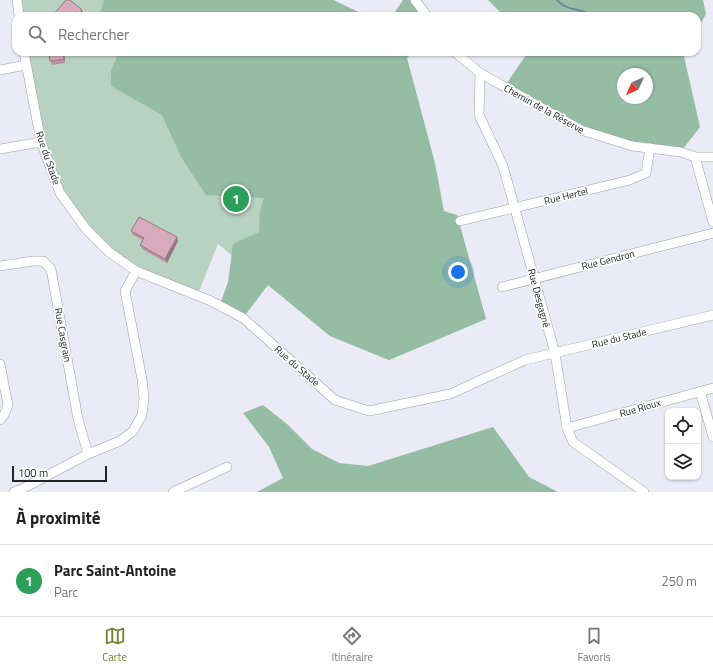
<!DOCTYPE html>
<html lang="fr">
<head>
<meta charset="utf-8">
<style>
	body { margin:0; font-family:"Titillium Web",sans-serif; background:#f2f2f2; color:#222 }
	.controls { position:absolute; right:12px; bottom:12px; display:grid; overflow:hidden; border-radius:8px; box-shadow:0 1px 3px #0004 }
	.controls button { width:36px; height:36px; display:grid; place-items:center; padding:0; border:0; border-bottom:1px solid #e0e0e0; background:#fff; color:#222; font:20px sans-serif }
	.compass { position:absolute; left:617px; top:68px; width:36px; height:36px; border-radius:50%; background:#fff; box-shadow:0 1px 3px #0004; rotate:225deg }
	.scale { position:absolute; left:12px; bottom:10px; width:95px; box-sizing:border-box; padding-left:4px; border:2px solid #232428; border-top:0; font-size:11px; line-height:14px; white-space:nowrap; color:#232428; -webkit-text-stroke:3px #fff; paint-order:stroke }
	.you { position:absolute; left:458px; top:272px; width:14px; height:14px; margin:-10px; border:3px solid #fff; border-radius:50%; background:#1a73e8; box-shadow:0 0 0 6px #1a73e833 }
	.badge { display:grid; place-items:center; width:26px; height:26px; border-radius:50%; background:#718130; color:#fff; font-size:13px; font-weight:700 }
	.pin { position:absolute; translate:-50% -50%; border:2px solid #fff; box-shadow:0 1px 4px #0006 }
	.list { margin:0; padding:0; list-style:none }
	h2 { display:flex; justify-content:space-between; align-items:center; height:52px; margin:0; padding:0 16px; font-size:17px }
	h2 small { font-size:13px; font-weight:400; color:#767676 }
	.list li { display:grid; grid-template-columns:26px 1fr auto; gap:12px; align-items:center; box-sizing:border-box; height:72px; padding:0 16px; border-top:1px solid #e0e0e0 }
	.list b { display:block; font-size:15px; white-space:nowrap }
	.list p { margin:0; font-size:13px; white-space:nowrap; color:#767676 }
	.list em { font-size:13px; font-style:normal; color:#767676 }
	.icon { flex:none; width:22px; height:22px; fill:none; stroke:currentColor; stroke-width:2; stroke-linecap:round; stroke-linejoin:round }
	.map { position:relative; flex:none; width:713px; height:492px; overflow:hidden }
	.search { position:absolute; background:#fff; box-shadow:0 1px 3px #0004; left:12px; right:12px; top:12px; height:44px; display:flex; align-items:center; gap:10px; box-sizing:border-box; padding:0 14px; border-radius:12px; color:#767676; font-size:15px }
	.sheet { height:124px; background:#fff }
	nav { display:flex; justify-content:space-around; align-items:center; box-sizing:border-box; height:56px; border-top:1px solid #e0e0e0; background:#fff; font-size:11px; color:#767676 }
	nav a { display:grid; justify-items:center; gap:2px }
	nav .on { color:#718130 }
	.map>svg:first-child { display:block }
	.green { fill:#b8d2c1 }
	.forest { fill:#95bda3; fill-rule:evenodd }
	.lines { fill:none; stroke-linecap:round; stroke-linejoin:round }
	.stream { stroke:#688b99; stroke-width:2 }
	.minor-casing { stroke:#9c9da7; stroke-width:10 }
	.minor { stroke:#fff; stroke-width:9 }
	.wall { fill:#b992a2 }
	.shaded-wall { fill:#967784 }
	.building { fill:#d7aabc; stroke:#967784 }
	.labels { text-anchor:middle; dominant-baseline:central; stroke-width:3.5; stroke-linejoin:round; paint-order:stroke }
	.street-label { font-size:10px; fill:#232428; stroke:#fff }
</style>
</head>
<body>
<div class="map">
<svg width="713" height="492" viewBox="0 0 713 492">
	<rect width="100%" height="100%" fill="#eaebf6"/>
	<g class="green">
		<path d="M17 0H333L367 16H20Z"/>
		<path d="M25 52H413L407 58 412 219 457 215 486 319 389 360 330 336 218 244 196 299 106 252 48 169Z"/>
	</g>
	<g class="forest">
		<path d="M104 0H333L367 16H101L100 13Z"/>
		<path d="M403 0H413L424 16H392Z"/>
		<path d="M488 0H703L706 14 701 23 697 25V16H504Z"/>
		<path d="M119 52H413L407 58 435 163 444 211 457 215 486 319 389 360 330 336 268 285 243 318 218 310 228 282 233 244 259 232 260 211 264 198 206 195 181 157 162 115 111 86V71Z"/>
		<path d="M528 52H683L700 127 679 154 581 131 503 89ZM623 74H647V98H623Z"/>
		<path d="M263 405 287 424 312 449 339 463 368 466 493 427 529 477 558 492H257L283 478 269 447 243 413Z"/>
	</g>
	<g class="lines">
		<g class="stream">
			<path d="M557 0C559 2 562 5 565 6 574 11 584 9 591 16"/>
			<path d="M607 52 608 53"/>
		</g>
		<g class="minor-casing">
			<g id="minor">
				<path d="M17 0 19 16"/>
				<path d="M415 0 427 16"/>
				<path d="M24 52 41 142 60 193 86 229 109 252 136 271 211 301 243 318 335 400 369 411 450 394 525 360 713 315"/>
				<path d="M455 52 480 73 581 130 632 146 681 152 695 157H713"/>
				<path d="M0 70 26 65"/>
				<path d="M480 73 479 115 503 166 555 353 567 428 573 442 644 492"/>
				<path d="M0 149 41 142"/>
				<path d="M695 157 713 222"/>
				<path d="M460 221 630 180 646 173 650 148"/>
				<path d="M0 266 33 261H43L51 269 78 419 88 454"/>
				<path d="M502 287 713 233"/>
				<path d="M0 364 8 405 4 415 0 420"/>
				<path d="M700 391 713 437"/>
				<path d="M567 428 713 388"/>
				<path d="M14 492 22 489 88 454 120 441 133 431 142 415 144 398 142 379 125 291 136 271"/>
				<path d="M173 492 227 467"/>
			</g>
		</g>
		<use href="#minor" class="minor"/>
	</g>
	<g class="wall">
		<path d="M64 52 65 63 52 65 50 61Z"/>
		<path d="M131 231 178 241 167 263 142 249 140 245 143 240 133 235Z"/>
	</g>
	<g class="shaded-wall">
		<path d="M82 10 83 14 81 16H77Z"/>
		<path d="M63 52H64L65 63 64 59Z"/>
		<path d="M177 237 178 241 167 263 165 259Z"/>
	</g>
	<g class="building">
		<path d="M66 0H70L82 10 77 16H52Z"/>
		<path d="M49 52H63L64 59 50 61Z"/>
		<path d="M139 217 177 237 165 259 140 245 144 238 131 231Z"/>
	</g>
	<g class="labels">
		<g class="street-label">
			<text transform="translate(544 109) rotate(29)">Chemin de la Réserve</text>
			<text transform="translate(48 158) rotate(71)">Rue du Stade</text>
			<text transform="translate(566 196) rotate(-14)">Rue Hertel</text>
			<text transform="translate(608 260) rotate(-14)">Rue Gendron</text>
			<text transform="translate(539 298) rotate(75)">Rue Desgagné</text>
			<text transform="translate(63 335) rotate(80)">Rue Casgrain</text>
			<text transform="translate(619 338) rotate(-14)">Rue du Stade</text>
			<text transform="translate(297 366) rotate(41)">Rue du Stade</text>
			<text transform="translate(640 408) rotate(-16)">Rue Rioux</text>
		</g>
	</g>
</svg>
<div class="controls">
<button><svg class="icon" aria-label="locate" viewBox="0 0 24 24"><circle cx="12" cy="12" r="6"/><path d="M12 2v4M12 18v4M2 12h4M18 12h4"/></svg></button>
<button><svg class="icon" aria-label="layers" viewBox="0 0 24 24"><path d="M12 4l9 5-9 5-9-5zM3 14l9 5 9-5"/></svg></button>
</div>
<svg class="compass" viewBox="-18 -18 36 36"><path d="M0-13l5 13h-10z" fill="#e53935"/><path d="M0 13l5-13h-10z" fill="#767676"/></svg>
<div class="scale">100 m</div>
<div class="you"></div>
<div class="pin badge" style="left:236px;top:199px;background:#2e9e5b">1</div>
<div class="search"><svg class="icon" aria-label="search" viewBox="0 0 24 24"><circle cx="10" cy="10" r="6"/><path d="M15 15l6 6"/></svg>Rechercher</div>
</div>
<section class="sheet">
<h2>À proximité<small></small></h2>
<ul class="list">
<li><span class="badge" style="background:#2e9e5b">1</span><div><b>Parc Saint-Antoine</b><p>Parc</p></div><em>250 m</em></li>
</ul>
</section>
<nav>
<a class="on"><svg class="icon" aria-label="map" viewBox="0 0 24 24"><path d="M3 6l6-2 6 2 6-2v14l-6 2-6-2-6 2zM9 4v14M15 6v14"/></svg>Carte</a>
<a><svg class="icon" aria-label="directions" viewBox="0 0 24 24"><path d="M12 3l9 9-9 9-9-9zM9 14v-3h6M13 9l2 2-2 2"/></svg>Itinéraire</a>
<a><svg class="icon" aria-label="saved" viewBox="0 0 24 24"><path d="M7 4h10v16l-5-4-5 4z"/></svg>Favoris</a>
</nav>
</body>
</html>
